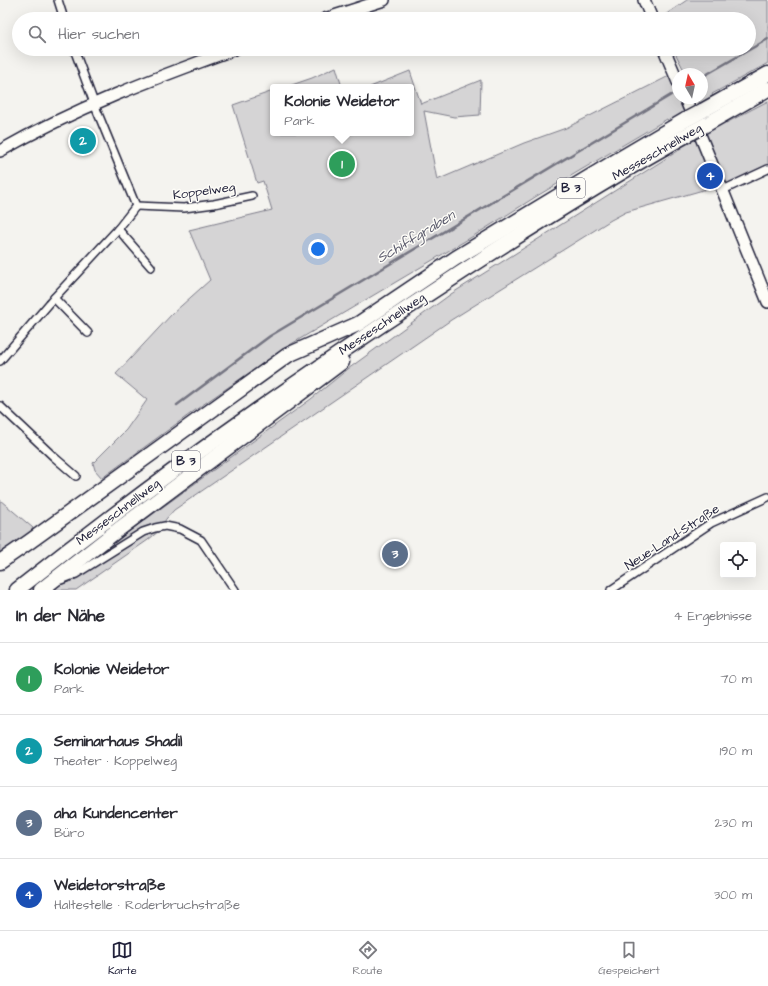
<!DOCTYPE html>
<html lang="de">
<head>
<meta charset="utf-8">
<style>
	body { margin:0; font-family:"Architects Daughter",sans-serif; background:#f2f2f3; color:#2b2b33 }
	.controls { position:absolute; right:12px; bottom:12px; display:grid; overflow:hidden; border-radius:4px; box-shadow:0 4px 16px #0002 }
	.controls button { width:36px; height:36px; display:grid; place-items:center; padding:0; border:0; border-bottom:1px solid #e1e1e2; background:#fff; color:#2b2b33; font:20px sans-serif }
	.compass { position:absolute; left:672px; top:68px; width:36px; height:36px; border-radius:50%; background:#fff; box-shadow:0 4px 16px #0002; rotate:351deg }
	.you { position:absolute; left:318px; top:249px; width:14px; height:14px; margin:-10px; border:3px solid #fff; border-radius:50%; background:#1a73e8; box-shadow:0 0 0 6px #1a73e833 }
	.badge { display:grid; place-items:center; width:26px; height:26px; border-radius:50%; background:#22223b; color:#fff; font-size:13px; font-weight:700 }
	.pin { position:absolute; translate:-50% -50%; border:2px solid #fff; box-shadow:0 1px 4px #0006 }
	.popup { position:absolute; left:270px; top:84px; width:144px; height:52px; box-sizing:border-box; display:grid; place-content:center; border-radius:4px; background:#fff; filter:drop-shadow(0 1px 3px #0005); font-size:13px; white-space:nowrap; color:#7c7c81 }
	.popup b { font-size:15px; color:#2b2b33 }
	.popup::after { content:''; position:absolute; left:50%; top:100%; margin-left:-8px; border:8px solid transparent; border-top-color:#fff }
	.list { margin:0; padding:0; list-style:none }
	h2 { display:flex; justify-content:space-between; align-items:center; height:52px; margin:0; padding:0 16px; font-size:17px }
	h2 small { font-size:13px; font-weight:400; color:#7c7c81 }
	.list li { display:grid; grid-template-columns:26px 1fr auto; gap:12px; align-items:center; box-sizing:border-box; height:72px; padding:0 16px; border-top:1px solid #e1e1e2 }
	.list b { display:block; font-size:15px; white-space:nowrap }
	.list p { margin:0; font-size:13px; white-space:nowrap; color:#7c7c81 }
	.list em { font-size:13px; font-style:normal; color:#7c7c81 }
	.icon { flex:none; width:22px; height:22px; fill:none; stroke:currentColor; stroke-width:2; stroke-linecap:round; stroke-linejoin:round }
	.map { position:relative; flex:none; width:768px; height:590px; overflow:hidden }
	.search { position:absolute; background:#fff; box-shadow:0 4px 16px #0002; left:12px; right:12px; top:12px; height:44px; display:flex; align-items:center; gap:10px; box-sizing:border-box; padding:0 14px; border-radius:22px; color:#7c7c81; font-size:15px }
	.sheet { height:340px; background:#fff }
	nav { display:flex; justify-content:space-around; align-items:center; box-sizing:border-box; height:56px; border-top:1px solid #e1e1e2; background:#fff; font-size:11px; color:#7c7c81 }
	nav a { display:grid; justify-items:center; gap:2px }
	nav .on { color:#22223b }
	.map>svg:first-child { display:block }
	.green { fill:#d5d4d5; stroke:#7c7b88 }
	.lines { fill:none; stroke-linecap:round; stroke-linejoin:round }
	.stream { stroke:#757582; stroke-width:2.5 }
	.street-casing { stroke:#22223b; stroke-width:10 }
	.secondary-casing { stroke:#22223b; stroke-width:14 }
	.highway-casing { stroke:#22223b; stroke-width:17 }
	.street { stroke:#fdfcf7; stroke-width:7 }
	.secondary { stroke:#fdfcf7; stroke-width:11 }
	.highway { stroke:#fdfcf7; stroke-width:14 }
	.highway-bridge-casing { stroke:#22223b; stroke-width:17; stroke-linecap:butt }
	.highway-bridge { stroke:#fdfcf7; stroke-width:14 }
	.labels { text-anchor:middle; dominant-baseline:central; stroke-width:3; stroke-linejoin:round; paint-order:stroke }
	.shield { fill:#fdfcf7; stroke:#646373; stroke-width:1 }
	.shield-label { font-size:12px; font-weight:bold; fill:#22223b }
	.street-label { font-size:13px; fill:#22223b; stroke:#fdfcf7 }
	.water-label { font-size:14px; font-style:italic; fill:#59596b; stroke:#fdfcf7 }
</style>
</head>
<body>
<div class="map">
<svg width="768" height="590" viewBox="0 0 768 590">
	<rect width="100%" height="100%" fill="#f4f3ef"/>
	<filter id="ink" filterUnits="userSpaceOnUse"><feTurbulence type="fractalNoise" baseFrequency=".025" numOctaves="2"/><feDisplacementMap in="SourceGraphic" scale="8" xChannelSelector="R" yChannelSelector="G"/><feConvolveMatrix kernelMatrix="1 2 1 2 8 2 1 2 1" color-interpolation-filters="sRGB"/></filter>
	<g filter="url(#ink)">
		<g class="green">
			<path d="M687 0H768V63L712 94 713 96 700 104 697 98H702V74H686L673 49H749V19H659Z"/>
			<path d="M336 67 342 87H286L312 78Z"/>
			<path d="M410 71 421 104 481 80 480 115 454 117 424 111 437 180 524 143 566 128 669 76 678 98H679L686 112 669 122 667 119 537 196 475 235 288 346 201 406 102 478 95 470 93 463 126 430 147 400 116 374 172 314 210 280 189 230 272 210 263 181 257 183 233 105 273 91V133H411V87H370Z"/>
			<path d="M768 101V169L723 190 719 183 710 188 626 212 611 220 451 320 174 510 166 519 159 531 148 540 76 590H54L98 554 311 399 348 369 451 294 681 149 680 147 725 122 726 123Z"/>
			<path d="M0 500 33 528 28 536 0 552Z"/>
		</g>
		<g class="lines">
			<g class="stream">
				<path d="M702 77 768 39"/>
				<path d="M177 405 270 336 671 95"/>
			</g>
			<g class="street-casing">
				<g id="street">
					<path d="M58 0 64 19"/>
					<path d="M723 190 768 169"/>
					<path d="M136 206 184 208 214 204 252 196"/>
					<path d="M118 229 151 267"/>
					<path d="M54 298 88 333"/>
					<path d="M0 361 54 298 118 229 136 206 97 111 74 49"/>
					<path d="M0 406 54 457 76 476"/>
					<path d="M61 580 76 574 143 532 155 528 165 526 180 529 201 540 235 590"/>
					<path d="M611 590 711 523 768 497"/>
				</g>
			</g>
			<g class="secondary-casing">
				<g id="secondary">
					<path d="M644 0 652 19"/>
					<path d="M325 19 384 0"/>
					<path d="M664 49 678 82"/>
					<path d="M685 98 768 302"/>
					<path d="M0 151C75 108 155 78 235 49"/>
				</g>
			</g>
			<g class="highway-casing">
				<g id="highway">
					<path d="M702 111 768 74"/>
					<path d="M707 124 768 89"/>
					<path d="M0 562 29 542 288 355 358 324 456 258 616 161 687 119"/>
					<path d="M17 590C149 485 286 387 427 295 513 238 602 182 692 132"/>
					<path d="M41 590 119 529 342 362"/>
				</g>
			</g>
			<use href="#street" class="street"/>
			<use href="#secondary" class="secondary"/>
			<use href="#highway" class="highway"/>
			<g class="highway-bridge-casing">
				<g id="highway-bridge">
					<path d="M687 119 702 111"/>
					<path d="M692 132 707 124"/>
				</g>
			</g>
			<use href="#highway-bridge" class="highway-bridge"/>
		</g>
	</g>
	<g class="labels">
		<g class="shield">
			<rect x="557" y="178" width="28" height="20" rx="3"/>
			<rect x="172" y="451" width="28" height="20" rx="3"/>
		</g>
		<g class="shield-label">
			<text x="571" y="188">B 3</text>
			<text x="186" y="461">B 3</text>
		</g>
		<g class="street-label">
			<text transform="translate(657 152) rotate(-30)">Messeschnellweg</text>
			<text transform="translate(204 191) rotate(-8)">Koppelweg</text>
			<text transform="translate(382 324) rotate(-34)">Messeschnellweg</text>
			<text transform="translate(118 512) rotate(-37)">Messeschnellweg</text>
			<text transform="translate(672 537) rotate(-33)">Neue-Land-Straße</text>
		</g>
		<g class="water-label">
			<text transform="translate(416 237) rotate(-31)">Schiffgraben</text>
		</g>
	</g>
</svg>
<div class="controls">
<button><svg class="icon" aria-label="locate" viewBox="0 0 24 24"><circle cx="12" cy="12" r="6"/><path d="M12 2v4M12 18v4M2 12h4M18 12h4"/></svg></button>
</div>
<svg class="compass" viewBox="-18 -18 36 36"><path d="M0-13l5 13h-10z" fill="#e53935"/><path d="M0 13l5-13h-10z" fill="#7c7c81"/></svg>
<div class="you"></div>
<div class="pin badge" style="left:342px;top:164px;background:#2e9e5b">1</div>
<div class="popup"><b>Kolonie Weidetor</b>Park</div>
<div class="pin badge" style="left:83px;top:141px;background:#0f9aa8">2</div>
<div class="pin badge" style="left:395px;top:554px;background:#5c6f8a">3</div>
<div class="pin badge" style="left:710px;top:176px;background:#1a4fb4">4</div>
<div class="search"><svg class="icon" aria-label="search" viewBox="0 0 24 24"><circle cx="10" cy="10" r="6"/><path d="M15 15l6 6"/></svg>Hier suchen</div>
</div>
<section class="sheet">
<h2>In der Nähe<small>4 Ergebnisse</small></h2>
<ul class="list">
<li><span class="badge" style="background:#2e9e5b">1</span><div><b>Kolonie Weidetor</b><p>Park</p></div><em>70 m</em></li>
<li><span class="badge" style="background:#0f9aa8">2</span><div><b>Seminarhaus Shadil</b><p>Theater · Koppelweg</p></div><em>190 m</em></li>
<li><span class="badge" style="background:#5c6f8a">3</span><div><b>aha Kundencenter</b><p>Büro</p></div><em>230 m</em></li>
<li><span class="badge" style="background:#1a4fb4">4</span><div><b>Weidetorstraße</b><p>Haltestelle · Roderbruchstraße</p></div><em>300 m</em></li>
</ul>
</section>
<nav>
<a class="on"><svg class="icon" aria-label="map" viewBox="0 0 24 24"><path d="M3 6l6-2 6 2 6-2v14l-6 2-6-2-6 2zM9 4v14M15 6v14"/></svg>Karte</a>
<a><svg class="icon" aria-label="directions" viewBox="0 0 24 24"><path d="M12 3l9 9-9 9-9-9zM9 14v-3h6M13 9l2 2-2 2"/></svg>Route</a>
<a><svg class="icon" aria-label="saved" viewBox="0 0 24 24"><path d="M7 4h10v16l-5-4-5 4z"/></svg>Gespeichert</a>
</nav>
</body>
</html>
